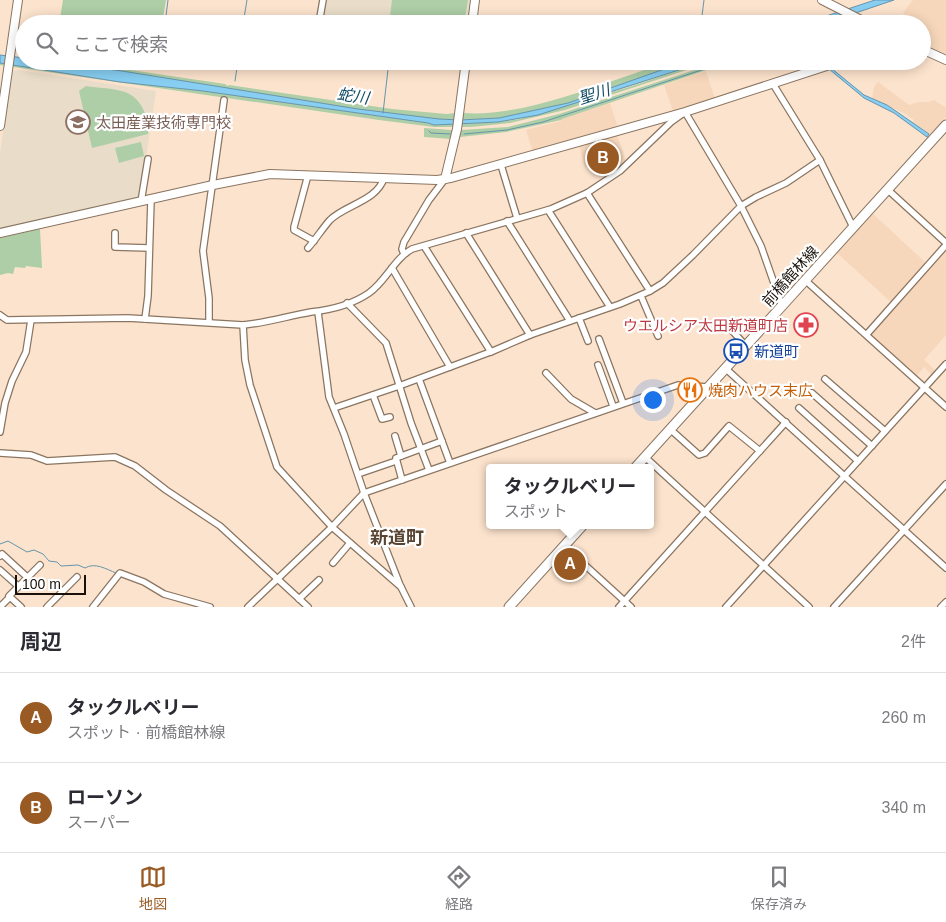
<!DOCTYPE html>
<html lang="ja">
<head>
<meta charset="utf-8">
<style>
	body { margin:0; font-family:Arial,"Noto Sans JP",sans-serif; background:#f7f7f7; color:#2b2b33 }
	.scale { position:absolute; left:15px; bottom:12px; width:71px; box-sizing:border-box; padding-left:5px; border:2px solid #191109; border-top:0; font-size:14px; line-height:18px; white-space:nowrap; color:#191109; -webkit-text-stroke:4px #fff; paint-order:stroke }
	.you { position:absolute; left:652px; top:399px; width:18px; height:18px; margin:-12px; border:4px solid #fff; border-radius:50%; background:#1a73e8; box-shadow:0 0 0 8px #1a73e833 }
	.badge { display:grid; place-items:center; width:32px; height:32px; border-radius:50%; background:#9a5a23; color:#fff; font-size:16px; font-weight:700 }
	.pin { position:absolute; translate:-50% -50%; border:2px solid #fff; box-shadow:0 1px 5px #0006 }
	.popup { position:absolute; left:486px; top:464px; width:168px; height:65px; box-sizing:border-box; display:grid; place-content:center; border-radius:5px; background:#fff; filter:drop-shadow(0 1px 4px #0005); font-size:16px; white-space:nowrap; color:#7c7c81 }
	.popup b { font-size:19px; color:#2b2b33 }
	.popup::after { content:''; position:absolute; left:50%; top:100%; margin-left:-10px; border:10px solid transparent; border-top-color:#fff }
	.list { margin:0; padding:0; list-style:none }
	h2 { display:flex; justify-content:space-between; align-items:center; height:65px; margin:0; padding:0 20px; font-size:21px }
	h2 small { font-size:16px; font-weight:400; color:#7c7c81 }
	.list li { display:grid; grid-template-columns:32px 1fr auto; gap:15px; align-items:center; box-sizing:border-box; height:90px; padding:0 20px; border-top:1px solid #e1e1e2 }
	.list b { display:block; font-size:19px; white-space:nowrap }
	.list p { margin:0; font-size:16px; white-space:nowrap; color:#7c7c81 }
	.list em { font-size:16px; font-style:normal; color:#7c7c81 }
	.icon { flex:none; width:28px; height:28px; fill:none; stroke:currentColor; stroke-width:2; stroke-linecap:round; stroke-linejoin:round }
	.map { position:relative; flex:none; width:946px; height:607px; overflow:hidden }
	.search { position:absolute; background:#fff; box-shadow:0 2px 12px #0003; left:15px; right:15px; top:15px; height:55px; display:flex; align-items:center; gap:12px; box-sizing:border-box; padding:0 18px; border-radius:28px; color:#7c7c81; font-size:19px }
	.sheet { height:245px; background:#fff }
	nav { display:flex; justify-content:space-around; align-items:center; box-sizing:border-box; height:70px; border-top:1px solid #e1e1e2; background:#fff; font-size:14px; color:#7c7c81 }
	nav a { display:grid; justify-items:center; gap:2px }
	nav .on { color:#9a5a23 }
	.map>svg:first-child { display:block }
	.built { fill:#f6d7bb }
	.education { fill:#e9ddc9 }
	.green { fill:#adcea6 }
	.water { fill:#87cef2; stroke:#6695ac }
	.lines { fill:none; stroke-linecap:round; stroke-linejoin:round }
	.stream { stroke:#6695ac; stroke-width:1 }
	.street-casing { stroke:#8a7561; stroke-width:8 }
	.secondary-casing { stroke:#8a7561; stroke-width:10 }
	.primary-casing { stroke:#8a7561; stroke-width:11 }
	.street { stroke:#fff; stroke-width:5.5 }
	.secondary { stroke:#fff; stroke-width:8 }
	.primary { stroke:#fff; stroke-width:9 }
	.labels { text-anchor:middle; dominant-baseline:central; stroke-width:4.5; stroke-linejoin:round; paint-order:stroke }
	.education-label { font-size:15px; fill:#785e54; stroke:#fff; text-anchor:start }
	.street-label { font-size:15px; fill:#191109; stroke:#fff }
	.health-label { font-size:15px; fill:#be3a42; stroke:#fff; text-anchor:end }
	.transit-label { font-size:15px; fill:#164399; stroke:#fff; text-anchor:start }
	.food-label { font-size:15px; fill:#c56008; stroke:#fff; text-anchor:start }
	.water-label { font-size:16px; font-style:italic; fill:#124c65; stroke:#fff }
	.quarter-label { font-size:18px; font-weight:bold; fill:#594532; stroke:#fff }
</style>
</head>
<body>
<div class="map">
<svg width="946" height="607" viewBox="0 0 946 607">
	<rect width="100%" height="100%" fill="#fce3cd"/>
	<g class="built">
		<path d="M913 0H946V54L922 44V24H911L913 21 903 13Z"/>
		<path d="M706 71 715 99 673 111 664 85Z"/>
		<path d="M878 82 909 105 918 102H929L934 100 946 108V117L930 134 913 122 914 120 906 114 872 99 874 87Z"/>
		<path d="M610 103 618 128 533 152 526 130 561 121V119Z"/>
		<path d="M617 134 626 162 614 172 610 160 585 167 579 145Z"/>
		<path d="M872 213 927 264 946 248V335L924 360 937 372 933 376 924 367 916 377 871 335 892 303 836 252Z"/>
	</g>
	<g class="education">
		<path d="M324 0H471L468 24H321Z"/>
		<path d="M19 70 156 91 146 158 138 198 1 228 0 227V153L12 71Z"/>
	</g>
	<g class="green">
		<path d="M63 0H166L162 24H59Z"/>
		<path d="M392 0H468L464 24H389Z"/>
		<path d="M46 61H70L225 84 228 86 229 85 392 109 446 114 456 113 457 115 463 114 464 113C512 117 575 94 621 78 643 71 663 61 687 61L568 103 499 118 460 120 439 119 358 109 122 71Z"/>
		<path d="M707 61H714L565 110 510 123 471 127H434L379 120 0 65V63L120 82 203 91 428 123 434 125 498 122 520 119 626 88Z"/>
		<path d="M722 61H733L562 119 561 120 506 132 460 137 461 130 508 127 559 114Z"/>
		<path d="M86 86C98 88 113 88 125 92 141 97 150 119 148 134L92 148 79 91Z"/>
		<path d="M424 128 452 130 454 132 451 139 424 137Z"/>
		<path d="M141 142 144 156 119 163 115 148Z"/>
		<path d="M40 229 42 268 26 266 25 268 15 267 13 274 8 273 0 275V238Z"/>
	</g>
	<g class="water">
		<path d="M875 0H894L823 24H802Z"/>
		<path d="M0 55 24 58V61H46L122 71 358 109 439 119 460 120 499 118 568 103 687 61H707L538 115 498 122 434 125 428 123 203 91 120 82 0 63Z"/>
		<path d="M831 68 864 95 887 105 929 134 927 137 894 113 864 98 829 69Z"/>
	</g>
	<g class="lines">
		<g class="stream">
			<path d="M165 24 168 0"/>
			<path d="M243 24 247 0"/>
			<path d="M701 24 704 0"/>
			<path d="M159 64 160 61"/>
			<path d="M235 81 238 61"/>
			<path d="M383 113 389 61"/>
			<path d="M429 131 431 133 450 134"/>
			<path d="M464 134 507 130 543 122 729 61"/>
			<path d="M0 544 8 541 27 552 34 550 43 554 49 561 57 562 61 566 78 565 85 568C95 562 106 569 116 573"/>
		</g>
		<g class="street-casing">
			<g id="street">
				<path d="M319 23 323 0"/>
				<path d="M773 84 820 160 853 227"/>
				<path d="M501 165 517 218"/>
				<path d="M308 175 294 227V230L314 241"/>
				<path d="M887 189 946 243"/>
				<path d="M587 193 650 291"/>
				<path d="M141 202 148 159"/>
				<path d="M548 210 610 307"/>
				<path d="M507 221 570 321"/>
				<path d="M115 233V247L149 248"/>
				<path d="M466 233 530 335"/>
				<path d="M424 246 491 352"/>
				<path d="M308 248C316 239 322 229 330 220 345 205 377 201 384 178"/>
				<path d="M404 254 402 249 404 242 429 200 445 179"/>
				<path d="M392 268 450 367"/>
				<path d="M805 280 946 407"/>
				<path d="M641 296 658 336"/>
				<path d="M347 303 386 343 411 423 429 470"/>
				<path d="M318 312 329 397 344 434 364 493 400 585 411 607"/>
				<path d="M0 315 7 320 128 318 243 325C266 323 288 316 311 312 330 310 353 304 369 293 386 281 394 259 412 249L551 209 587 193 620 171 671 122 685 112 741 206 761 246 782 306"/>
				<path d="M579 318 588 341"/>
				<path d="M145 319 148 296 151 200"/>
				<path d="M209 322V298L203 251 224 100"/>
				<path d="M243 325 245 360 250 385 277 467 332 527 401 587"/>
				<path d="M727 325 746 346"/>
				<path d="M867 334 946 245"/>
				<path d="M599 339 623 403"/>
				<path d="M598 365 613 406"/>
				<path d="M725 368 946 568"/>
				<path d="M546 373 571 399 595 413"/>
				<path d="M419 379 450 463"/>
				<path d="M825 379 885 431"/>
				<path d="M812 393 872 446"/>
				<path d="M373 395 382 419 390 417"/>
				<path d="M334 408 399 386 493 351 530 335 620 304 650 291 663 283 693 255 741 206 756 197 786 183 820 160"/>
				<path d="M799 408 858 461"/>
				<path d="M670 429 699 455 705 453 729 426 760 451"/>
				<path d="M0 432 5 403 12 381 26 352 31 320"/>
				<path d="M395 436 401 456"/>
				<path d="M0 453 31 455 47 461 115 457 135 466 166 490 220 526 308 607"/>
				<path d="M645 457 809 607"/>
				<path d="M358 474 396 461"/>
				<path d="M402 480 396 458 442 441"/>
				<path d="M564 546 631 607"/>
				<path d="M0 556 2 554 27 577"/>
				<path d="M333 563 350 543"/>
				<path d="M0 570 18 586"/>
				<path d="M10 597 9 596 40 565"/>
				<path d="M299 599 319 580"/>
				<path d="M0 607 10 597 21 607"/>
				<path d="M47 607 77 577"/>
				<path d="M93 607 120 573 144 582 164 594 210 607"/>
				<path d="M248 607 332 527 364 493 678 385 708 387"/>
				<path d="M619 607 786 422"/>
				<path d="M726 607 946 364"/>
				<path d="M834 607 946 484"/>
				<path d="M941 607 946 602"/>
			</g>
		</g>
		<g class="secondary-casing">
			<g id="secondary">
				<path d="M822 0 869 24"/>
				<path d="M472 24 475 0"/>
				<path d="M922 49 946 60"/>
				<path d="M0 126 18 0"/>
				<path d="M445 179 457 129 466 61"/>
				<path d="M0 233 213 185 270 174 437 180 451 178 685 112 842 61"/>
			</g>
		</g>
		<g class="primary-casing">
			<g id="primary">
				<path d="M635 468 946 125"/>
				<path d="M509 607 583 525"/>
			</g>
		</g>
		<use href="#street" class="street"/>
		<use href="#secondary" class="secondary"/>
		<use href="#primary" class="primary"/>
	</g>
	<defs>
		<g id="school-ring" transform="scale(1.25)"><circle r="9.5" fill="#fff" stroke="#8d6e63" stroke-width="1.5"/><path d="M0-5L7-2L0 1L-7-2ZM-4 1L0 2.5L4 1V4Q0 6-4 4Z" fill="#8d6e63"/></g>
		<g id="pharmacy-ring" transform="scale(1.25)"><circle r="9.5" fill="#fff" stroke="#e0444e" stroke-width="1.5"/><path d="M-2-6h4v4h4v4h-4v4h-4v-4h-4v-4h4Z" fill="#e0444e"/></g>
		<g id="bus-ring" transform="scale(1.25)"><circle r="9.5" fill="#fff" stroke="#1a4fb4" stroke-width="1.5"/><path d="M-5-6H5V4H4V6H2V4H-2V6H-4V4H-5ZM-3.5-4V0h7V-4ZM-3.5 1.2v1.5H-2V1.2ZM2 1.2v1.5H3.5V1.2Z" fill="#1a4fb4"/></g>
		<g id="restaurant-ring" transform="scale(1.25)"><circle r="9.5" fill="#fff" stroke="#e8710a" stroke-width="1.5"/><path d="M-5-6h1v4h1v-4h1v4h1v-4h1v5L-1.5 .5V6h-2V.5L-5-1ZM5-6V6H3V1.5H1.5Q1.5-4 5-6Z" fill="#e8710a"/></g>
	</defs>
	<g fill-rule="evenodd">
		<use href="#school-ring" x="78" y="122"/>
		<use href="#pharmacy-ring" x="806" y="325"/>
		<use href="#bus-ring" x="736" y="351"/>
		<use href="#restaurant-ring" x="690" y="390"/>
	</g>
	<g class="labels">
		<g class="education-label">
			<text x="96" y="122">太田産業技術専門校</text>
		</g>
		<g class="street-label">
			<text transform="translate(790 276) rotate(-48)">前橋館林線</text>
		</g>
		<g class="health-label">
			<text x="788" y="325">ウエルシア太田新道町店</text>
		</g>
		<g class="transit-label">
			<text x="754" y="351">新道町</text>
		</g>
		<g class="food-label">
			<text x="708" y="390">焼肉ハウス末広</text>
		</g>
		<g class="water-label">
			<text transform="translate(594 94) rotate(-18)">聖川</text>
			<text transform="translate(353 96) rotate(8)">蛇川</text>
		</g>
		<g class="quarter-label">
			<text x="397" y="538">新道町</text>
		</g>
	</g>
</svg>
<div class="scale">100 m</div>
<div class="you"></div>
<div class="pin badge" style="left:570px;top:564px">A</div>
<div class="popup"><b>タックルベリー</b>スポット</div>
<div class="pin badge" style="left:603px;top:158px">B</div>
<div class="search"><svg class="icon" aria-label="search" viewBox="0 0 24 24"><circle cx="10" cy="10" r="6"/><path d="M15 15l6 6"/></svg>ここで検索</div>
</div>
<section class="sheet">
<h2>周辺<small>2件</small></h2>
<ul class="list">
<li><span class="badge">A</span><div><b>タックルベリー</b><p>スポット · 前橋館林線</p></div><em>260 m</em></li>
<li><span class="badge">B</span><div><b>ローソン</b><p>スーパー</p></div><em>340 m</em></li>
</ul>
</section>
<nav>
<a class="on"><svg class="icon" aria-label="map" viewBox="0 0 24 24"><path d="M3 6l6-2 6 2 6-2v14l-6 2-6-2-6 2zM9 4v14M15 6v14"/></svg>地図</a>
<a><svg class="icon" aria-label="directions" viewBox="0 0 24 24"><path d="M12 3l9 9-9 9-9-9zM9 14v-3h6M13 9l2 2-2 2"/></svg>経路</a>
<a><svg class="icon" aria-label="saved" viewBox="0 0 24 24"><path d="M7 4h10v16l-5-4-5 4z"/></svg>保存済み</a>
</nav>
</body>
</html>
